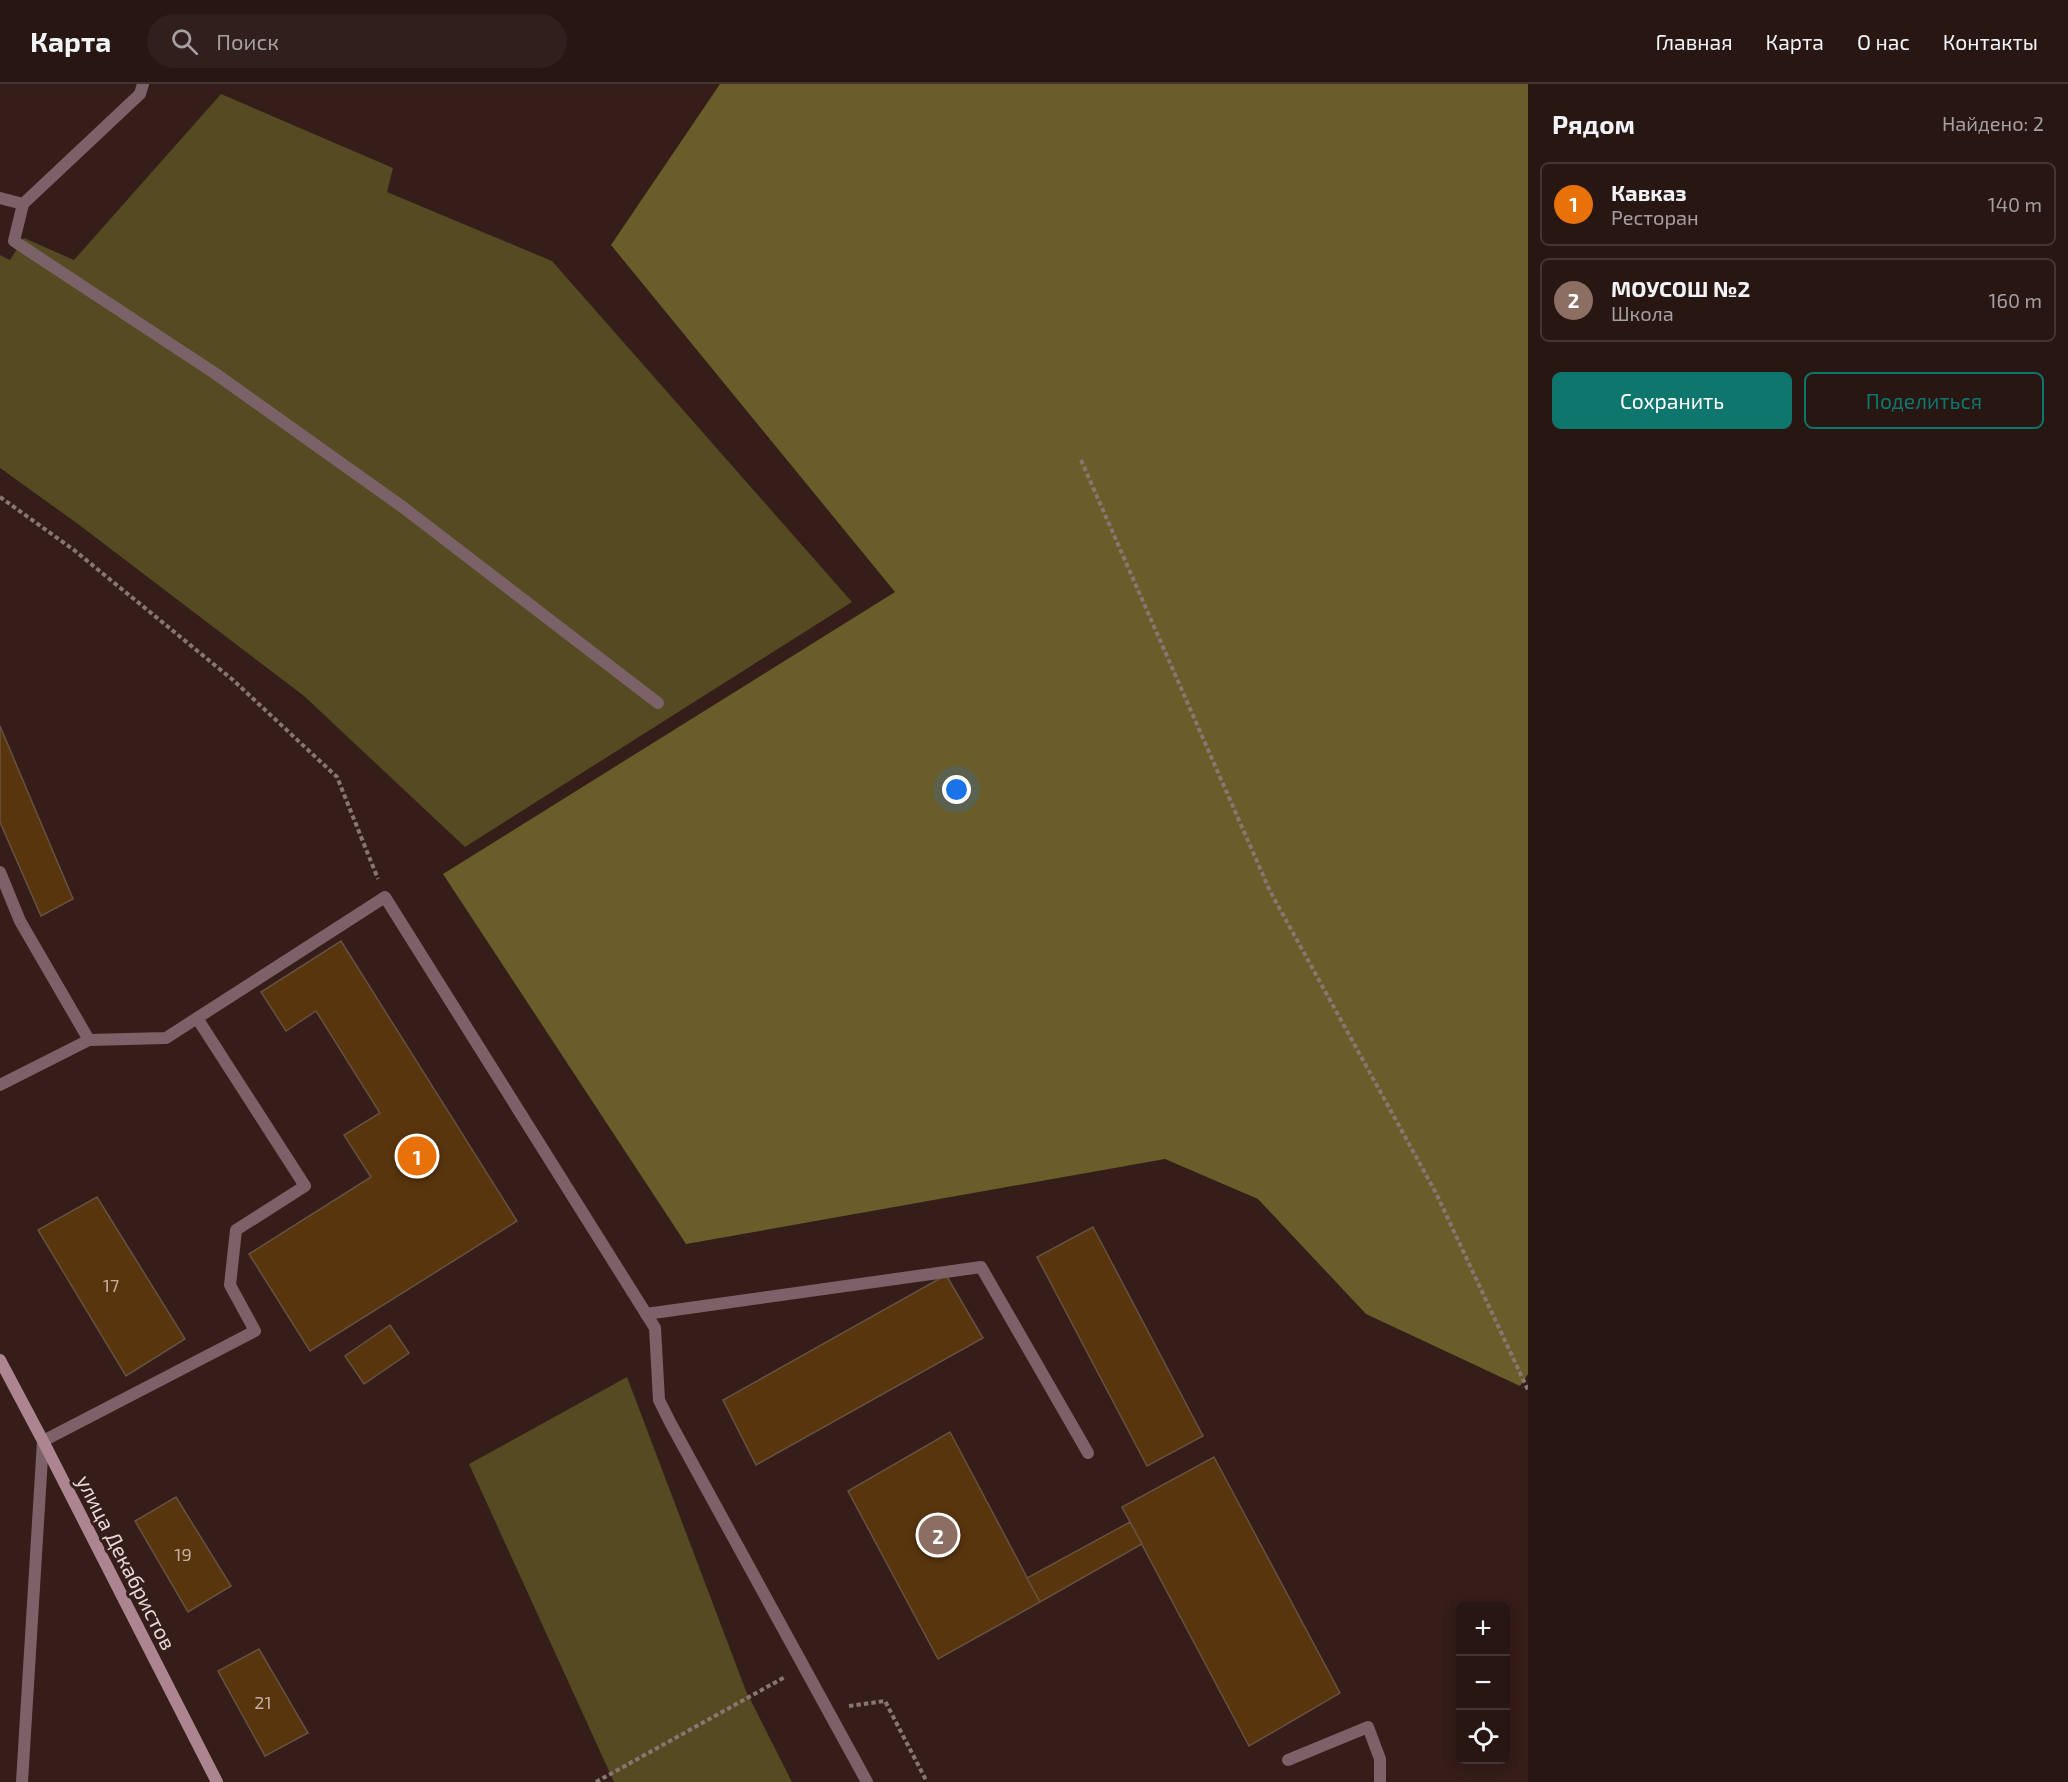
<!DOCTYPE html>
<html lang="ru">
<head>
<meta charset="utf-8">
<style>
	body { margin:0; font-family:"Exo 2",sans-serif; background:#301f1c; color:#f1f3f6 }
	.controls { position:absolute; right:18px; bottom:18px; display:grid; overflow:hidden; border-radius:9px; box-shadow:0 3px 15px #0003 }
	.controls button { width:54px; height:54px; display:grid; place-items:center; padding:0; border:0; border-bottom:2px solid #443533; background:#281613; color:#f1f3f6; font:30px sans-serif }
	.you { position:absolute; left:957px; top:706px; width:21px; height:21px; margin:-15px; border:4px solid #fff; border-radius:50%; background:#1a73e8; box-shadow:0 0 0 9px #1a73e833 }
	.badge { display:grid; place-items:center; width:39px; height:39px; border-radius:50%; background:#0f766e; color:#fff; font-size:20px; font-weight:700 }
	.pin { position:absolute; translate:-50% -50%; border:3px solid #fff; box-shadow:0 2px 6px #0006 }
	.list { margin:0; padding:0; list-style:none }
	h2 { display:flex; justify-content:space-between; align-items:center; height:78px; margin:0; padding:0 24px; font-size:26px }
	h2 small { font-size:20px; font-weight:400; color:#a59fa0 }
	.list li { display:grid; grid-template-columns:39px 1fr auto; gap:18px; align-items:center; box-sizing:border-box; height:84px; margin:0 12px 12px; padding:0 12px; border:2px solid #443533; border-radius:9px }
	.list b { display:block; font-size:22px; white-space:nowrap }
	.list p { margin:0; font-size:20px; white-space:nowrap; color:#a59fa0 }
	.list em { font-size:20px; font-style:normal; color:#a59fa0 }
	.actions { display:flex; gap:12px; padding:18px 24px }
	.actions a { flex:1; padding:14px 0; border:2px solid #0f766e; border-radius:9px; text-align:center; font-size:21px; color:#0f766e }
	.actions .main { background:#0f766e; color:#fff }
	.icon { flex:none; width:33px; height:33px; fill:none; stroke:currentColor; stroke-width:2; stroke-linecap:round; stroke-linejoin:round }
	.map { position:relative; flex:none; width:1528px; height:1698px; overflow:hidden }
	header { display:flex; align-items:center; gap:36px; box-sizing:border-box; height:84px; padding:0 30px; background:#281613; border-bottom:2px solid #443533 }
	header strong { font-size:28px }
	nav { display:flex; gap:33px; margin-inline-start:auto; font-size:21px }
	.search { width:420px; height:54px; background:#301f1c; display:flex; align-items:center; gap:15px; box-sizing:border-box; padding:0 21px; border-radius:33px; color:#a59fa0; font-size:22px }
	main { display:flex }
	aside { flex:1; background:#281613 }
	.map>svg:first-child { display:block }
	.green { fill:#554a21 }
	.forest { fill:#6b5d29 }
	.building { fill:#59350e; stroke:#665240; stroke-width:1.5 }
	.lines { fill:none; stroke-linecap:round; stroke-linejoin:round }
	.path { stroke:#8a7572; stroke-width:4; stroke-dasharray:4.5 3; stroke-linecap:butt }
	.lane { stroke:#7b6269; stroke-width:12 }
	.street { stroke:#7b6269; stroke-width:12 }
	.secondary { stroke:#ac8590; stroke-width:12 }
	.labels { text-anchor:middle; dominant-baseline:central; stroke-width:6; stroke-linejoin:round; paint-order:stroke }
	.number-label { font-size:18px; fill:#c5afa3 }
	.street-label { font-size:21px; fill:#e9d8d5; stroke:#351d19 }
</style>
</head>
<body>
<header>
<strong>Карта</strong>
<div class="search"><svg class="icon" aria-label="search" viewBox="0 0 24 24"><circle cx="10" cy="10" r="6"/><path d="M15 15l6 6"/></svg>Поиск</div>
<nav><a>Главная</a><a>Карта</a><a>О нас</a><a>Контакты</a></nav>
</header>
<main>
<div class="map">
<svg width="1528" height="1698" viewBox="0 0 1528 1698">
	<rect width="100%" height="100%" fill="#351d19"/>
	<g class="green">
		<path d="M221 10 393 84 387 108 552 177 852 518 465 763 304 612 78 440 0 384V171L10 176 24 154 74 176Z"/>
		<path d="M627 1293 746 1607 792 1698H614L469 1380Z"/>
	</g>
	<path class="forest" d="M720 0H1528V1290L1520 1302 1366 1230 1258 1115 1165 1075 686 1160 443 790 895 508 611 161Z"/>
	<g class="building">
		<path d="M0 642 73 815 41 832 0 738Z"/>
		<path d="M341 857 517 1137 310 1267 249 1170 371 1093 344 1051 380 1029 316 927 286 947 261 908Z"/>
		<path d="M97 1113 185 1255 126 1292 38 1146Z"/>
		<path d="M1093 1143 1203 1352 1147 1382 1037 1173Z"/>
		<path d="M946 1191 983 1254 756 1381 723 1316Z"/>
		<path d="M390 1241 409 1269 364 1300 345 1272Z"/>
		<path d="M950 1348 1040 1518 938 1575 848 1407Z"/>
		<path d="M1214 1373 1340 1609 1249 1662 1122 1423Z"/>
		<path d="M176 1413 231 1502 188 1528 135 1437Z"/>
		<path d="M1130 1438 1142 1460 1040 1518 1027 1494Z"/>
		<path d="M259 1565 308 1649 265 1672 218 1587Z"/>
	</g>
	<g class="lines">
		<g class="path">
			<path d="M1081 376 1270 807 1436 1109 1528 1306"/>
			<path d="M0 413 74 466 233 596 337 693 378 795"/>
			<path d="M849 1622 885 1617 927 1698"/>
			<path d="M596 1698 785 1593"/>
		</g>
		<g class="lane">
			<path d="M0 114 23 120 140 10 143 0"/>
			<path d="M23 120 14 157 216 290 404 424 658 619"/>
			<path d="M0 788 20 837 89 956"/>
			<path d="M0 1001 89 956 166 954 385 813 655 1244 659 1316 671 1340 867 1698"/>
			<path d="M646 1230 981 1183 1088 1369"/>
			<path d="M43 1357 255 1247 230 1201 236 1146 305 1102 197 934"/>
			<path d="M1288 1676 1368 1643 1380 1675V1698"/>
		</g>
		<path class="street" d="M22 1698 43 1357"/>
		<path class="secondary" d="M0 1276 43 1357 217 1698"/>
	</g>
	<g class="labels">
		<g class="number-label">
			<text x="111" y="1201">17</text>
			<text x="183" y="1470">19</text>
			<text x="263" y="1618">21</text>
		</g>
		<g class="street-label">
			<text transform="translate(127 1478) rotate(63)">улица Декабристов</text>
		</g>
	</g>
</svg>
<div class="controls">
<button>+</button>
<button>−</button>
<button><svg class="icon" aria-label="locate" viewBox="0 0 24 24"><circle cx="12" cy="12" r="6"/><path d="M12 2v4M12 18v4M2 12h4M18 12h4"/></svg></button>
</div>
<div class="you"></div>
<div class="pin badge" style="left:417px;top:1072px;background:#e8710a">1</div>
<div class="pin badge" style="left:938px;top:1451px;background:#8d6e63">2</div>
</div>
<aside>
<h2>Рядом<small>Найдено: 2</small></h2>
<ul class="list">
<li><span class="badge" style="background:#e8710a">1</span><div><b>Кавказ</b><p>Ресторан</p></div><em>140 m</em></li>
<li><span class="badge" style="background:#8d6e63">2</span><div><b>МОУСОШ №2</b><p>Школа</p></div><em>160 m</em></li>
</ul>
<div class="actions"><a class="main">Сохранить</a><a>Поделиться</a></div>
</aside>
</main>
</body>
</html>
